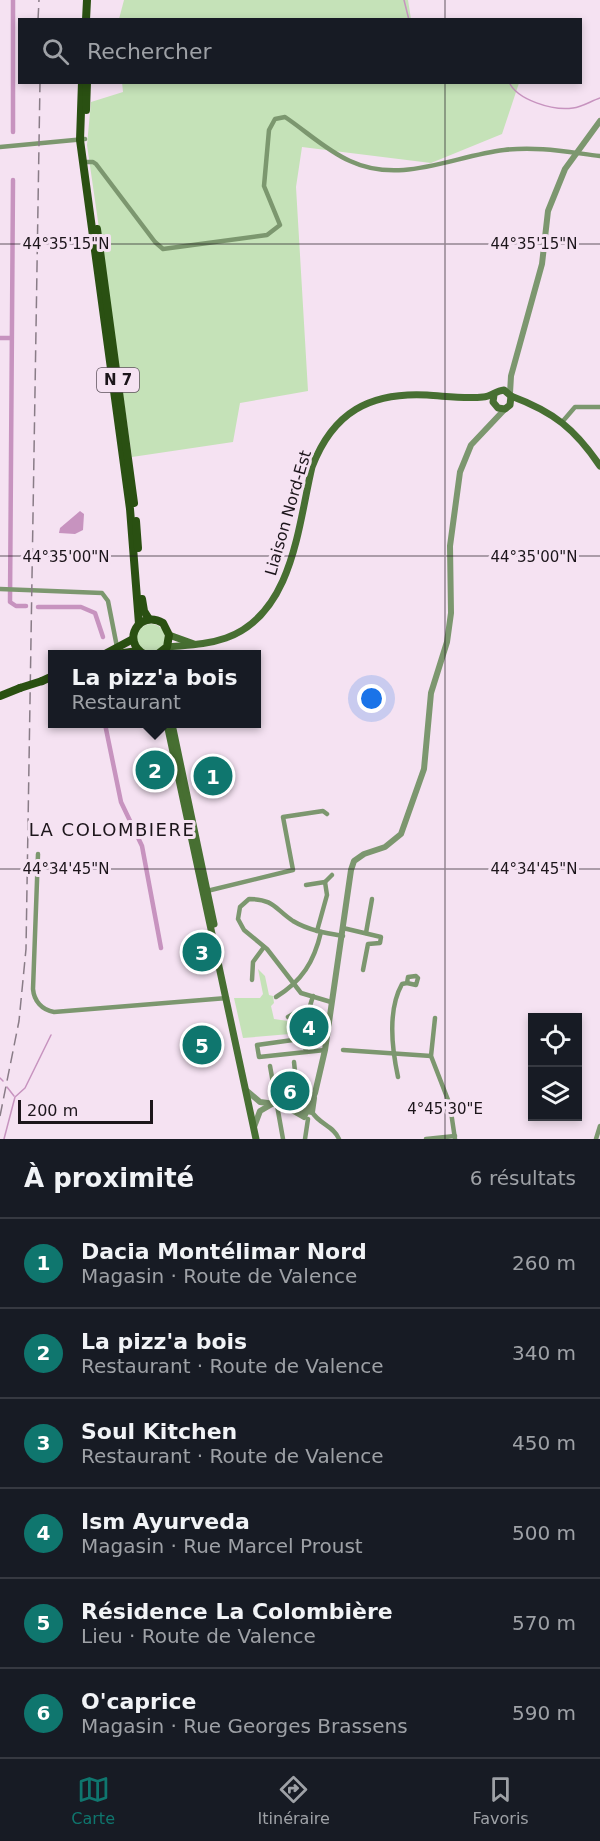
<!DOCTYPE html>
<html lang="fr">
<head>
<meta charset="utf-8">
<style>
	body { margin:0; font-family:"DejaVu Sans",sans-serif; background:#20242c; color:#f1f3f6 }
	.controls { position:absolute; right:18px; bottom:18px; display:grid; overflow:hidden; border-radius:0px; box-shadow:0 3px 9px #0003 }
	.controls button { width:54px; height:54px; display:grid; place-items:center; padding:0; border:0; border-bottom:2px solid #363941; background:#171b24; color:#f1f3f6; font:30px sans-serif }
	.scale { position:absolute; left:18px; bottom:15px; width:135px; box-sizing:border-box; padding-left:6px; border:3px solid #1c151b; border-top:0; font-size:16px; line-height:21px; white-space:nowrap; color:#1c151b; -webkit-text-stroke:4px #f5e2f2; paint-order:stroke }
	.you { position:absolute; left:372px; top:699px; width:21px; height:21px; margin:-15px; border:4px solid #fff; border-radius:50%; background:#1a73e8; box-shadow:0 0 0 9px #1a73e833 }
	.badge { display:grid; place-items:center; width:39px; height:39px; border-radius:50%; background:#0f766e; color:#fff; font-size:20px; font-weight:700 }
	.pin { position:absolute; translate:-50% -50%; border:3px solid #fff; box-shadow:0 2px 6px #0006 }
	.popup { position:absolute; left:48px; top:650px; width:213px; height:78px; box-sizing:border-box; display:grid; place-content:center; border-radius:0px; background:#171b24; filter:drop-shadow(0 2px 4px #0005); font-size:20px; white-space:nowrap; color:#9ea1a6 }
	.popup b { font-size:22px; color:#f1f3f6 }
	.popup::after { content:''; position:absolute; left:50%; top:100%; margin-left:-12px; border:12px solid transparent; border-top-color:#171b24 }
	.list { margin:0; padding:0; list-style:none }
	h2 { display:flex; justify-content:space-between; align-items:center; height:78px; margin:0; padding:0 24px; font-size:26px }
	h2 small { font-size:20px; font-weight:400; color:#9ea1a6 }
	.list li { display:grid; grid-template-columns:39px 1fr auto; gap:18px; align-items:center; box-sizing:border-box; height:90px; padding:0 24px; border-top:2px solid #363941 }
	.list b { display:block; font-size:22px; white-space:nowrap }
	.list p { margin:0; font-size:20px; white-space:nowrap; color:#9ea1a6 }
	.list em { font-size:20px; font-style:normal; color:#9ea1a6 }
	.icon { flex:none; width:33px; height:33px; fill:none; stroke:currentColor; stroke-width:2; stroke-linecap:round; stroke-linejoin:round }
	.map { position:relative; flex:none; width:600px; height:1139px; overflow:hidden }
	.search { position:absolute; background:#171b24; box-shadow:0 3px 9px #0003; left:18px; right:18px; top:18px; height:66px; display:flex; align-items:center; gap:15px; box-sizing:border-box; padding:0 21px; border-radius:0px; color:#9ea1a6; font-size:22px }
	.sheet { height:618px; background:#171b24 }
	nav { display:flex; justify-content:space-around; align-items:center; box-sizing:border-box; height:84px; border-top:2px solid #363941; background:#171b24; font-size:16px; color:#9ea1a6 }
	nav a { display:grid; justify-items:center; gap:3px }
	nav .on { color:#0f766e }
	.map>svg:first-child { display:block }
	.green { fill:#c5e2b8 }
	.water { fill:#c793bf }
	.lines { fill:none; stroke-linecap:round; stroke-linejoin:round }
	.stream { stroke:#c793bf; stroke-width:1.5 }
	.canal { stroke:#c793bf; stroke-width:4.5 }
	.minor { stroke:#7c976f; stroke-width:4.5 }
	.tertiary { stroke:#7c976f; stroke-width:6 }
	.secondary { stroke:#476f32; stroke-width:7 }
	.primary { stroke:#2a5012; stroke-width:8 }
	.rail { stroke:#897c87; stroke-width:1.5; stroke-dasharray:12 6; stroke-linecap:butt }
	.primary-bridge { stroke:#2a5012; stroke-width:8 }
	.ticks { fill:none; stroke:#1c151b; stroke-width:1.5; stroke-opacity:0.45 }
	.labels { text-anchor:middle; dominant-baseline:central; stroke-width:6; stroke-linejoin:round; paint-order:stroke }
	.shield { fill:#f5e2f2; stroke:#5d525c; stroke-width:1.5 }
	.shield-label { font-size:15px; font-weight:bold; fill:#1c151b }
	.street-label { font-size:16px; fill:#1c151b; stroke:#f5e2f2 }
	.neighbourhood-label { font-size:18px; letter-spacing:1.5px; fill:#1c151b; stroke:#f5e2f2 }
	.ticks-label { font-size:15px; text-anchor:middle; fill:#1c151b; stroke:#f5e2f2; stroke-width:6; stroke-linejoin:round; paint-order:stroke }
</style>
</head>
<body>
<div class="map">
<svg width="600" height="1139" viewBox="0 0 600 1139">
	<rect width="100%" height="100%" fill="#f5e2f2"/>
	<g class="green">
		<path d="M124 0H408L411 19H119Z"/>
		<path d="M122 82 519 83 502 134 431 163 302 147 296 187 308 391 240 403 233 442 132 457 87 145 91 102 123 92Z"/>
		<circle cx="151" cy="638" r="14"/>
		<path d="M258 969 265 976 269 995 273 996 274 1003 271 1006 274 1019 288 1021 290 1034 243 1038 234 998H260L263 994Z"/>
	</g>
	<path class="water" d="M80 511 84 514 83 530 75 534 59 533 60 528Z"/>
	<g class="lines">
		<g class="stream">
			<path d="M404 0 409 20"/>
			<path d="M509 82C517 100 553 111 573 108 582 107 591 101 600 98"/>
			<path d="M0 1078 3 1081"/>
			<path d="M7 1087 14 1096"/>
			<path d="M4 1139 15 1097 25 1088 51 1035"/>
		</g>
		<g class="canal">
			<path d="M13 132V0"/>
			<path d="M13 180 10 602 16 606H26"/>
			<path d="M0 338H11"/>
			<path d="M38 607H81L95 613 103 637"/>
			<path d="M105 724 121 802 142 846 161 948"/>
		</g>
		<g class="minor">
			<path d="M0 147 85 139"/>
			<path d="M83 162H93L96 164 155 242 163 249 267 235 280 225 264 186 269 130 275 119 285 117C306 131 327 151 350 161 401 185 453 156 504 150 537 146 567 152 600 156"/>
			<path d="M563 421 575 407H600"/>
			<path d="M0 589 102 593 108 601 117 647"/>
			<path d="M38 854 33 989C34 1001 42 1010 54 1012L227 998"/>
			<path d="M325 882 332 875"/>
			<path d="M306 885 325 882 327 895 317 931"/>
			<path d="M207 891 293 870 283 817 323 811 327 814"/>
			<path d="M343 928 381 937 380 943 368 944 363 970"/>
			<path d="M366 933 372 899"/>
			<path d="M252 980 253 962 264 947"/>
			<path d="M276 997C302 981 314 962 321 932"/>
			<path d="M331 1002 301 993 267 949 244 930 238 919 240 907 249 899C274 899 275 909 293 921 308 930 325 933 343 936"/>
			<path d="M288 1017 295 1013 307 1016 313 996"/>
			<path d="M435 1018 431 1056 450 1105 455 1139"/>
			<path d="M343 1050 431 1056"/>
			<path d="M306 1051 304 1040 300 1039 257 1045 259 1057 325 1050"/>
			<path d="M270 1066 283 1139"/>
			<path d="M398 1077C392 1049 387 1011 402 984L407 983 408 977 416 976 418 978 416 985 407 983"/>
			<path d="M275 1084 296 1081 294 1062"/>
			<path d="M312 1112C319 1124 334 1126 339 1139"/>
			<path d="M305 1139 308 1119"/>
			<path d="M426 1139 455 1136"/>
			<path d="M596 1139 600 1126"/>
		</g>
		<g class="tertiary">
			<path d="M510 393 511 376 542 264 548 211 565 169 600 121"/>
			<path d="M247 1091 260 1102 283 1105 304 1117 315 1093 325 1050 351 870 354 861 364 854 385 847 401 834 424 769 431 693 447 642 451 613 450 546 460 472 471 445 505 409"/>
			<path d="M288 1107 312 1112 314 1098"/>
			<path d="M254 1127 260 1111 272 1104"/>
		</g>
		<g class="secondary">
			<path d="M511 396C554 412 575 429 600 466"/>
			<path d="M169 635 194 644"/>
			<path d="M167 647C187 645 206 645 226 638 293 614 298 526 312 467 333 412 370 392 427 395 445 396 464 399 483 397 491 397 495 391 504 390L511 396 510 405 505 409 498 408 493 402 494 395"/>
			<path d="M167 724 256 1139"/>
			<path d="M172 724 214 924"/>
		</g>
		<g class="primary">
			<path d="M86 20 87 0"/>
			<path d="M82 82 80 140 130 509 139 624"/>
			<path d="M86 110 87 82"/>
			<path d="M97 229 134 503"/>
			<path d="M136 521 138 548"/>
			<path d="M142 599 144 611 149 619"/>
			<path d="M105 654 133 639"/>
			<path d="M116 654 138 651"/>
			<path d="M144 654C121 641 139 609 163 623L169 635 167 647 158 654"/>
			<path d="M42 681 53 676"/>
			<path d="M0 696 20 688"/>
		</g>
		<g class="rail">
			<path d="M38 20 39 0"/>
			<path d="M0 1116 19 1021 26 949 40 82"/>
		</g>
		<path class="primary-bridge" d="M20 688 42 681"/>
	</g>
	<path class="ticks" d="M445 0V20M445 82V1139M0 244H600M0 556H600M0 869H600"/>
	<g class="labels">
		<rect class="shield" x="97" y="368" width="42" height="24" rx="4.5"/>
		<g class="shield-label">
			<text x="118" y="380">N 7</text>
		</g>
		<g class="street-label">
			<text transform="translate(288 513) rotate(-74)">Liaison Nord-Est</text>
		</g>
		<g class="neighbourhood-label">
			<text x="112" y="829">LA COLOMBIERE</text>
		</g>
	</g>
	<g class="ticks-label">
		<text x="66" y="249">44°35'15"N</text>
		<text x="534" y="249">44°35'15"N</text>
		<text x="66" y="562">44°35'00"N</text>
		<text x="534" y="562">44°35'00"N</text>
		<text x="66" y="874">44°34'45"N</text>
		<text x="534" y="874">44°34'45"N</text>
		<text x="445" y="1114">4°45'30"E</text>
	</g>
</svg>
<div class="controls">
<button><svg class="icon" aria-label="locate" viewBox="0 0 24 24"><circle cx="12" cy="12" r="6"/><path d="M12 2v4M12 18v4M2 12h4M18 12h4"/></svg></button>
<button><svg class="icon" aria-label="layers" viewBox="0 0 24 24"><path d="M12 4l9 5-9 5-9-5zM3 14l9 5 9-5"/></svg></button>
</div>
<div class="scale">200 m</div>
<div class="you"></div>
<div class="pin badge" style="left:213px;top:776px">1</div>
<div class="pin badge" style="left:155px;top:770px">2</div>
<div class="popup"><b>La pizz'a bois</b>Restaurant</div>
<div class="pin badge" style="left:202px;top:952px">3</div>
<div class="pin badge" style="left:309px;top:1027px">4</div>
<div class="pin badge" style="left:202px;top:1045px">5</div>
<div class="pin badge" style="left:290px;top:1091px">6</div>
<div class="search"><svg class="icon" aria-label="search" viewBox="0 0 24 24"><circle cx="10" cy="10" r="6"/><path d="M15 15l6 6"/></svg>Rechercher</div>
</div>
<section class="sheet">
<h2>À proximité<small>6 résultats</small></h2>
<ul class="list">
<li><span class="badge">1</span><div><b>Dacia Montélimar Nord</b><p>Magasin · Route de Valence</p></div><em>260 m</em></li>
<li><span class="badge">2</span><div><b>La pizz'a bois</b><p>Restaurant · Route de Valence</p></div><em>340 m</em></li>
<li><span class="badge">3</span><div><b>Soul Kitchen</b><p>Restaurant · Route de Valence</p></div><em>450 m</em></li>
<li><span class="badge">4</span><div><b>Ism Ayurveda</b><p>Magasin · Rue Marcel Proust</p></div><em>500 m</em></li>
<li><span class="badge">5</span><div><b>Résidence La Colombière</b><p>Lieu · Route de Valence</p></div><em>570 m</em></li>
<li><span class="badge">6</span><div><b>O'caprice</b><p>Magasin · Rue Georges Brassens</p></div><em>590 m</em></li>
</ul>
</section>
<nav>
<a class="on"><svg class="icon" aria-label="map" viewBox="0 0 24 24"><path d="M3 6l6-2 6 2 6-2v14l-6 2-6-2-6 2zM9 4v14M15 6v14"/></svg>Carte</a>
<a><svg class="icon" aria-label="directions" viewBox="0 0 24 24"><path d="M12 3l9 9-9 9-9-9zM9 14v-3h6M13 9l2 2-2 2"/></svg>Itinéraire</a>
<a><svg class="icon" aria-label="saved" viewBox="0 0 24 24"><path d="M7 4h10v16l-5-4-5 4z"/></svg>Favoris</a>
</nav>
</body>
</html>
